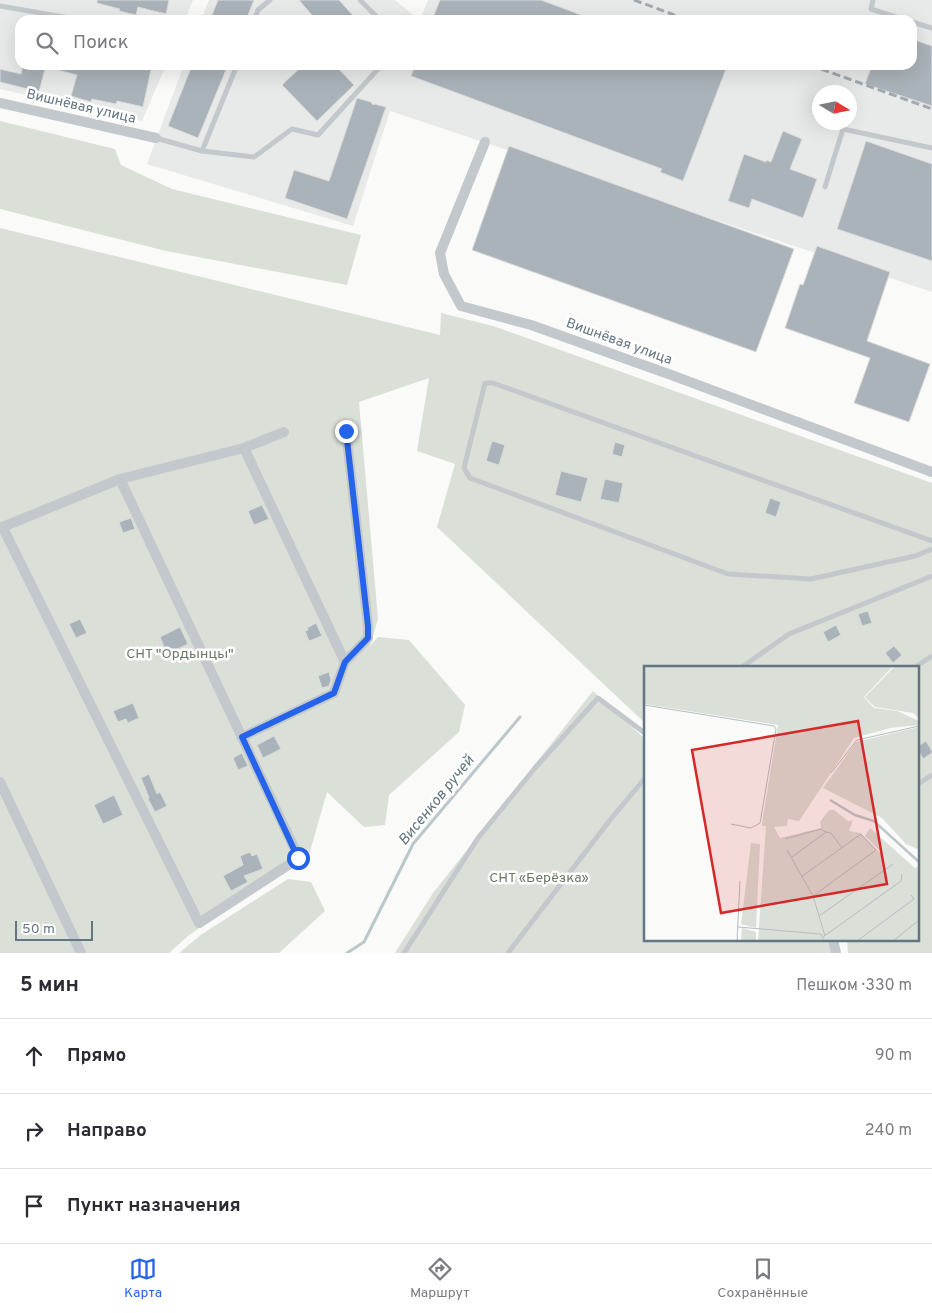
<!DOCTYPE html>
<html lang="ru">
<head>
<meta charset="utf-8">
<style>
	body { margin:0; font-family:Overpass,sans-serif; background:#f2f2f3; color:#2b2b33 }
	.compass { position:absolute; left:812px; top:85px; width:45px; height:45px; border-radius:50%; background:#fff; box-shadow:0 5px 20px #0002; rotate:100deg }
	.scale { position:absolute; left:15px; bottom:12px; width:78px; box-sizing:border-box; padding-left:5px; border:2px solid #657683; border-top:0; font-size:14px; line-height:18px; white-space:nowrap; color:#657683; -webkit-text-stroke:4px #fff; paint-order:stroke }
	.stop { position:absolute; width:15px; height:15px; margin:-11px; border:4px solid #2563eb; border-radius:50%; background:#fff }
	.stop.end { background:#2563eb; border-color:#fff; box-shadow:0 1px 5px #0008 }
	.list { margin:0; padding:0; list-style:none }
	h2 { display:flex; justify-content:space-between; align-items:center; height:65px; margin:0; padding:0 20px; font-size:21px }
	h2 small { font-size:16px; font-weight:400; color:#7c7c81 }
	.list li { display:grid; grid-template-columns:32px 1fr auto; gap:15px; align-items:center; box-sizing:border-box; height:75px; padding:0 20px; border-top:1px solid #e1e1e2 }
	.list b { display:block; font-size:19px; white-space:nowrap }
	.list em { font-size:16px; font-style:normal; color:#7c7c81 }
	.icon { flex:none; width:28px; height:28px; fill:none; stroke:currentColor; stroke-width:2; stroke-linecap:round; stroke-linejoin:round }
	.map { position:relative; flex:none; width:932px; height:953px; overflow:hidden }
	.search { position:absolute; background:#fff; box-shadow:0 5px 20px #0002; left:15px; right:15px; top:15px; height:55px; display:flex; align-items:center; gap:12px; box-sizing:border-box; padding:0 18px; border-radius:15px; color:#7c7c81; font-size:19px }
	.sheet { height:290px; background:#fff }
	nav { display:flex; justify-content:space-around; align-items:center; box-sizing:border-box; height:70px; border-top:1px solid #e1e1e2; background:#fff; font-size:14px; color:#7c7c81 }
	nav a { display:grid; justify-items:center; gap:2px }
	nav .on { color:#2563eb }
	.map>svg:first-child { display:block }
	.built { fill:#e8e9e9; fill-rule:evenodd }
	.green { fill:#dadfd7 }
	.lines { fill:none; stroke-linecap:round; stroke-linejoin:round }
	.stream { stroke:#bbc7cb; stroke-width:3 }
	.building { fill:#aab3b9; stroke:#dcdcda }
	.lane { stroke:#c3c8cc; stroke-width:5 }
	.street { stroke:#c3c8cc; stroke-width:10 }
	.rail { stroke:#a2aab0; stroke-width:3; stroke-dasharray:8 4; stroke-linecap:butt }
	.route { stroke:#2563eb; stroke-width:6 }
	.labels { text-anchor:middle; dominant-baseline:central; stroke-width:5; stroke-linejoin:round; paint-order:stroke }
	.street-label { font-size:14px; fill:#657683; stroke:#fff }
	.park-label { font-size:14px; fill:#687a64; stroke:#fff }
	.water-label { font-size:15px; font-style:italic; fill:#60757c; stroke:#fff }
	.inset-river { fill:none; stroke:#bbc7cb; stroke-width:2.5 }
	.inset-road { fill:none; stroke:#b5bdc2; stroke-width:1 }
	.view { fill:#d62828; fill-opacity:0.15; stroke:#d62828; stroke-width:2.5 }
	.inset-edge { fill:none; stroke:#657683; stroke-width:2.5 }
</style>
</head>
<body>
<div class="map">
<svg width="932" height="953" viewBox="0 0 932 953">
	<rect width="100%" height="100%" fill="#fafaf8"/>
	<g class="built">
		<path d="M0 0H193L185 20H20V65H166L142 121 0 89Z"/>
		<path d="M209 0H395L419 20H201Z"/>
		<path d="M428 0H932V292L390 111 353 226 147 164 184 65H912V20H420ZM820 92H850V122H820Z"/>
	</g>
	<g class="green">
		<path d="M0 121 115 149 121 165 172 189 361 235 347 285 166 251 0 209Z"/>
		<path d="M0 228 440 335 441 313 493 326 932 483V953H848L847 939H918V667H646V724L437 527 455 464 417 451 429 378 359 402 378 619 370 646 378 637 409 640 465 705 459 732 389 795 385 825 364 827 327 792 309 855 189 935 169 953H0Z"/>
		<path d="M593 691 646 740V939H828L832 953H395L433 893Z"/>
		<path d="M288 879 311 882 325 911 279 953H179L202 934Z"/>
	</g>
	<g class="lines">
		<path class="stream" d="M347 953 364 942 413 844 520 717"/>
	</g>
	<g class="building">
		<path d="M97 0H169L166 14 138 7 136 15 119 11 120 9 97 3Z"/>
		<path d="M218 0H254L246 20H210Z"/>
		<path d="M299 0H339L357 20H316Z"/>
		<path d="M440 0H541L592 19 432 20Z"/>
		<path d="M912 39 932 46V106L865 84 872 65H912Z"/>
		<path d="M23 65H46L39 92 0 82V69L21 74Z"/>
		<path d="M50 65H152L143 107 117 101 116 104 92 99 91 102 71 96 77 75 50 68Z"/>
		<path d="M192 65H228L198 138 168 126Z"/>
		<path d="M303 65H335L354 85 317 121 282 85Z"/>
		<path d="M415 65H715L726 69 683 181 660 172 662 169 411 76Z"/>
		<path d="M357 98 371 102 373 105 374 104 386 107 347 219 285 198 294 170 329 181Z"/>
		<path d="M783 131 802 139 790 169 817 179 803 218 752 199 749 208 728 201 744 154 766 162V160L771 162Z"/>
		<path d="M866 141 932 164V261L837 229Z"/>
		<path d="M509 146 794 249 756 352 472 250Z"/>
		<path d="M817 246 890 272 867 341 930 364 909 422 854 403 870 358 785 328 800 284 803 285Z"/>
		<path d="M492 441 505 445 499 465 486 461Z"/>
		<path d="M615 442 625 445 622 457 612 454Z"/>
		<path d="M561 471 588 478 581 502 555 495Z"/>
		<path d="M605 479 623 483 619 503 600 499Z"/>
		<path d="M770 498 781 502 776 517 765 513Z"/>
		<path d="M262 505 269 519 254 525 248 511Z"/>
		<path d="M131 518 135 529 123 533 119 522Z"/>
		<path d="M868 611 872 623 862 626 858 614Z"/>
		<path d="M80 619 87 633 76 638 69 624Z"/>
		<path d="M316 623 322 636 309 641 305 631 308 630 307 628Z"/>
		<path d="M836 625 841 635 828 642 823 632Z"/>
		<path d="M180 627 188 644 167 654 160 637Z"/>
		<path d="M894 646 902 655 893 663 885 653Z"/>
		<path d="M329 672 331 680 329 686 322 688 318 676Z"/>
		<path d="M133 703 139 718 128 723 126 719 118 722 113 711Z"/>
		<path d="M274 736 281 749 263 758 257 745Z"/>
		<path d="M926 741 932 751V753L923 759 918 750V746Z"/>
		<path d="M242 753 248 766 238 770 233 758Z"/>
		<path d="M149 774 157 794 160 792 167 806 155 812 148 799 149 798 141 778Z"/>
		<path d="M114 795 123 815 103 824 94 805Z"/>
		<path d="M250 852 252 856 257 854 263 869 244 876 248 882 231 891 223 876 243 865 240 856Z"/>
	</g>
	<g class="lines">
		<g class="lane">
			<path d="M360 0 380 20"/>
			<path d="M873 0 871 9 905 20"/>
			<path d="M0 6 81 20"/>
			<path d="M254 20 258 10 270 0"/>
			<path d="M912 22 932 28"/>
			<path d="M156 138 202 151 254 157 292 129 318 135 378 69 380 65"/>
			<path d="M202 151 237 65"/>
			<path d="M825 187 843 129 932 148"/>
			<path d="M932 541 493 383H485L464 468 470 478 728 574 811 579 915 556 932 549"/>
			<path d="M742 667 789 634 932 576"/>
			<path d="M915 667 932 656"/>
			<path d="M918 784 932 775"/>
			<path d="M404 953 478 838 535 768 598 698 646 734"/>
			<path d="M508 953 610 820 646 777"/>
		</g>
		<g class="street">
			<path d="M0 103 156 138"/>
			<path d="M485 142 440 253 444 274 461 306 531 325 674 376 932 472"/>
			<path d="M0 528 120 479 244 448 284 432"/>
			<path d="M3 528 199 923 299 858 120 479"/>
			<path d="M345 662 368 638V626L346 431"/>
			<path d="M242 737 334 693 345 662 244 448"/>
			<path d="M0 782 81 953"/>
			<path d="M833 939 836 953"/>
		</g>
		<g class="rail">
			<path d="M634 0 688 20"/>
			<path d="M810 65 932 109"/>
		</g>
	</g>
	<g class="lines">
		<path class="route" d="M298 858 242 737 334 693 345 662 368 638V626L346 431"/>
	</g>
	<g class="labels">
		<g class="street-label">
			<text transform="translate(81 107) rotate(13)">Вишнёвая улица</text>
			<text transform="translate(619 342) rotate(20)">Вишнёвая улица</text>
		</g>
		<g class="park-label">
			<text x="180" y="654">СНТ "Ордынцы"</text>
			<text x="539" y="878">СНТ «Берёзка»</text>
		</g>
		<g class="water-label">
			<text transform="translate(437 801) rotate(-51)">Висенков ручей</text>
		</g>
	</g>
	<g transform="translate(644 666)">
		<rect width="275" height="275" fill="#fafaf8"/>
		<path d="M0 0H249L220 31 230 42 253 45 275 55V59L246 62 210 72 155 155 144 153 143 160 130 161 136 172 177 162 176 156 185 144H190L204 155 209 154 205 165 216 167 234 185 244 193 221 170 226 162 271 202 275 200V275H114L122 160H118L119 151 134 59 0 38ZM251 0H275V52L269 47 231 41 221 31ZM275 61V184L262 178 238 152 179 122 212 76ZM107 177 116 178 112 262 97 258ZM98 262 112 266V275H97Z" fill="#dadfd7"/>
		<path class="inset-river" d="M186 134 211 149 230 155 275 196"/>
		<path class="inset-road" d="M0 39 130 60 132 63 116 157 107 162 87 158M187 107 213 74 275 60M141 173 177 163 182 166M143 184 169 230 181 270M148 191 182 166 187 167 198 182M157 211 217 168 232 184 169 230M175 250 249 198M94 261 177 268 180 275M179 271 257 215 258 208M93 275 96 215M213 275 270 233 267 229M249 275 275 254"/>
		<path class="view" d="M214 55 243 218 77 247 48 84Z"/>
		<rect width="275" height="275" class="inset-edge"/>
	</g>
</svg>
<svg class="compass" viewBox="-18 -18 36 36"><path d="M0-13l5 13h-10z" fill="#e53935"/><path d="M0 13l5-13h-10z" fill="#7c7c81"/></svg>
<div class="scale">50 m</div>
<div class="stop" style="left:298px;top:858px"></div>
<div class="stop end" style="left:346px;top:431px"></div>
<div class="search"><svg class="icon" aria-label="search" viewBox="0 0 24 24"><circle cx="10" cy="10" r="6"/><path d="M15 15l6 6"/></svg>Поиск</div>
</div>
<section class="sheet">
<h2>5 мин<small>Пешком · 330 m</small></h2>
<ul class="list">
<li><svg class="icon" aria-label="ahead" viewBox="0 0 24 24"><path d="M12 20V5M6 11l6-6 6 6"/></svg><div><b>Прямо</b></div><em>90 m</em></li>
<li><svg class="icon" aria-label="right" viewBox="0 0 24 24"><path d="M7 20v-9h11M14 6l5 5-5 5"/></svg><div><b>Направо</b></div><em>240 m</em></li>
<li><svg class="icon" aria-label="arrive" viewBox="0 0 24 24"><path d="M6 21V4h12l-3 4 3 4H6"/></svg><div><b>Пункт назначения</b></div></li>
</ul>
</section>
<nav>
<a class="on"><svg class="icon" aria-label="map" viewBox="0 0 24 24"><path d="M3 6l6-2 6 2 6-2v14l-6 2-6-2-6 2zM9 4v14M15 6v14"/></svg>Карта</a>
<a><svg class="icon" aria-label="directions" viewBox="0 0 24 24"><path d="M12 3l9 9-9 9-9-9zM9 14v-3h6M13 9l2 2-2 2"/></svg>Маршрут</a>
<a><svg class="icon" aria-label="saved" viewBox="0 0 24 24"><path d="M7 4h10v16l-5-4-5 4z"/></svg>Сохранённые</a>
</nav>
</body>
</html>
